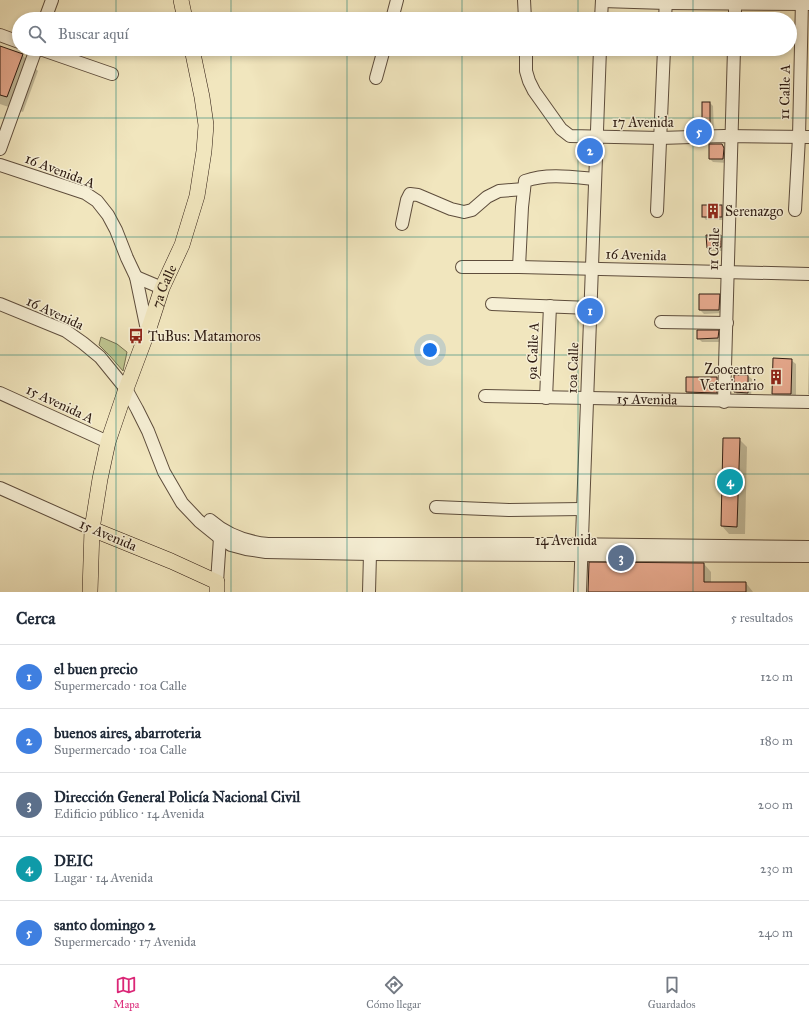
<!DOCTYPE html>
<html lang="es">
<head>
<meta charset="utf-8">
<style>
	body { margin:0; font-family:"IM FELL Great Primer",serif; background:#f2f2f3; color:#1f2937 }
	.you { position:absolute; left:430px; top:350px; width:14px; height:14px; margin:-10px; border:3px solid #fff; border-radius:50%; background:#1a73e8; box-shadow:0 0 0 6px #1a73e833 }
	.badge { display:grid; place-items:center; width:26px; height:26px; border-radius:50%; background:#db2777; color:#fff; font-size:13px; font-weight:700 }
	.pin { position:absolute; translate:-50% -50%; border:2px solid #fff; box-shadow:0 1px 4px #0006 }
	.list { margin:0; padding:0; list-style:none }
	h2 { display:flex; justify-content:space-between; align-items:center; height:52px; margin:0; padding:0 16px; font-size:17px }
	h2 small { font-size:13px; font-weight:400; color:#747a83 }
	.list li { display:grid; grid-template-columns:26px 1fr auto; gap:12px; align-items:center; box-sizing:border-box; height:64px; padding:0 16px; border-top:1px solid #e0e1e3 }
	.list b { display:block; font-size:15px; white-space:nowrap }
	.list p { margin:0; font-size:13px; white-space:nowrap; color:#747a83 }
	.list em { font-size:13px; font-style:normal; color:#747a83 }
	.icon { flex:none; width:22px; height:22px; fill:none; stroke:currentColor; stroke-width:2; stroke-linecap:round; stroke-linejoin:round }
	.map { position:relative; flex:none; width:809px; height:592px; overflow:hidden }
	.search { position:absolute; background:#fff; box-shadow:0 2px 6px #0003; left:12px; right:12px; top:12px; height:44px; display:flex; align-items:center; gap:10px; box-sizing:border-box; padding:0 14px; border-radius:22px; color:#747a83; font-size:15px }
	.sheet { height:372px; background:#fff }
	nav { display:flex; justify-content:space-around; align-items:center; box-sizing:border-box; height:56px; border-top:1px solid #e0e1e3; background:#fff; font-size:11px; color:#747a83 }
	nav a { display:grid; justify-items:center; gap:2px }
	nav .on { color:#db2777 }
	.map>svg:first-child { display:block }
	.green { fill:#bec48f; stroke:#766f50 }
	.shadow { fill:#0003 }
	.building { fill:#e9ab90; stroke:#2d1a11 }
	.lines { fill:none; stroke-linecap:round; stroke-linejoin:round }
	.minor-casing { stroke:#5e4d3c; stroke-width:14 }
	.major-casing { stroke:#2d1a11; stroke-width:16 }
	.minor { stroke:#f6efd5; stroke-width:12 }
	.major { stroke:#f1e6be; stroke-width:15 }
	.grid { fill:none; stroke:#0f766e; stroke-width:1; stroke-opacity:0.55 }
	.labels { text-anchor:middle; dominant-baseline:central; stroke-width:3; stroke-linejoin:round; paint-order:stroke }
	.street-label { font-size:14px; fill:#2d1a11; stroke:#f6efd5 }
	.poi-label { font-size:14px; fill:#2d1a11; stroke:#f6efd5; text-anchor:start }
</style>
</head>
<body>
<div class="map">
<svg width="809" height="592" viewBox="0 0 809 592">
	<rect width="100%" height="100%" fill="#f1e6be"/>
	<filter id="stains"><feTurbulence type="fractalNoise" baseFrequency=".005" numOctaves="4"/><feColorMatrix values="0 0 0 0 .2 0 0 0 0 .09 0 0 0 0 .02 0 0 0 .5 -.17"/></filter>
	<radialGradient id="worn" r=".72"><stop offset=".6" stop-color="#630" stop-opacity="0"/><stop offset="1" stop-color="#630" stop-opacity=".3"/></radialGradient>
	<path class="green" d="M101 337 117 344 127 352 123 371 110 356 99 345Z"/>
	<g class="shadow">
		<path d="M650 12H657L661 16V19H649Z"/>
		<path d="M0 47 22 55 38 71 23 112 0 104Z"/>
		<path d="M710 103 713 106 714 132H707L703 129Z"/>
		<path d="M722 145 725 148 727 163 713 162 710 159Z"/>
		<path d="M722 206 725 210V220H706L703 216Z"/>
		<path d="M720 236 724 239V251H711L708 248Z"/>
		<path d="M719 295 723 299 722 313 704 314 700 310Z"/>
		<path d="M718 331 722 335V342H702L698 338Z"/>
		<path d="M809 357V395L808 394Z"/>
		<path d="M791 360 796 364V399L778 398 773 393Z"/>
		<path d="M735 376H748L752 379 751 397 739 396 736 393Z"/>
		<path d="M717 378 722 384V398L692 397 687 392Z"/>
		<path d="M739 439 747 447 745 534H729L722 526Z"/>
		<path d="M704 564 711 572V583H746L753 592H589Z"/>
	</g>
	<g class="building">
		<path d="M0 46 23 54 7 97 0 95Z"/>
		<rect x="702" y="102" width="8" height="27"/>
		<path d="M709 144H722L724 148 723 159H709Z"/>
		<rect x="702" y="205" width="20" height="12"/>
		<path d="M706 235H721V247L707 248Z"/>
		<path d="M699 294H720L719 310H699Z"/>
		<path d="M697 330H719L718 338 697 339Z"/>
		<path d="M773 358 792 359 791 394H772Z"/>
		<path d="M734 375H748V393L734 392Z"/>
		<path d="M686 377H717V393L686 392Z"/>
		<path d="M723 438H740L737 527 721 526Z"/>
		<path d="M589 562 704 563V582H746V592H588Z"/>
	</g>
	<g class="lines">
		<g class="minor-casing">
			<g id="minor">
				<path d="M524 0 525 19"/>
				<path d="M602 1 666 3 808 4"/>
				<path d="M45 19 52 0"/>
				<path d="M392 19 397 0"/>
				<path d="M601 19 602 0"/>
				<path d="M665 19 666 0"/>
				<path d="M735 19V0"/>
				<path d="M0 35 19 42"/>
				<path d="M40 49 112 74"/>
				<path d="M526 49V71L529 81 534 91 561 129 570 136 660 138 724 136 809 137"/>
				<path d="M376 78 384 49"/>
				<path d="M0 149 36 49"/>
				<path d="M0 165 85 193 97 201 108 215 116 230 127 258 136 277 147 330"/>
				<path d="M795 210 799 137 802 0"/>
				<path d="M657 211 664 49"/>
				<path d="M402 224 407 200 410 194 418 195 451 209 464 212 472 210 487 197 499 191 524 189"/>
				<path d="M462 267H519L809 274"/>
				<path d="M519 267 522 207 525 181C547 173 573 177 595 179"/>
				<path d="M136 277 162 288"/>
				<path d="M0 304 66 331 83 343 100 357 126 389 137 409 148 431 164 472 182 503 199 521 220 538 231 545 246 549 266 552 370 554 809 556"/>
				<path d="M492 304 590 308"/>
				<path d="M661 322 727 323"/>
				<path d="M0 393 108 442"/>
				<path id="s1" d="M485 396 809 402"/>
				<path d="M546 398 550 306"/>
				<path d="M724 402 734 49"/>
				<path d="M0 488 92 529"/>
				<path d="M436 507 509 510 582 509"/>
				<path d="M210 520C226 534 247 542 268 544H560L809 547"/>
				<path d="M217 582 220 538"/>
				<path d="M369 592 370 554"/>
				<path d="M580 592 600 49"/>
			</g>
		</g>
		<g class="major-casing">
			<g id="major">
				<path d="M181 0 185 19"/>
				<path d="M92 529 171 561 217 582V592"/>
				<path id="s2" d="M90 592 92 529 100 479 108 442 126 389 150 325 162 288 182 245 197 196 204 151 206 125 202 97 192 49"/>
			</g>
		</g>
		<use href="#minor" class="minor"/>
		<use href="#major" class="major"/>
	</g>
	<path class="grid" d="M116 0V19M231 0V19M347 0V19M462 0V19M578 0V19M693 0V19M116 49V592M231 49V592M347 49V592M462 49V592M578 49V592M693 49V592M0 118H809M0 237H809M0 355H809M0 474H809"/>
	<defs>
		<g id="building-bare" transform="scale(1.2)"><path d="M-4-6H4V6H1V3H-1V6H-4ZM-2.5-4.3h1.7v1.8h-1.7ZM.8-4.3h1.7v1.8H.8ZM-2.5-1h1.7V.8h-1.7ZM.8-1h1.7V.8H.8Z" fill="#8f2418" stroke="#f6efd5" stroke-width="2.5" paint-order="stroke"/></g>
		<g id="bus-bare" transform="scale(1.2)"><path d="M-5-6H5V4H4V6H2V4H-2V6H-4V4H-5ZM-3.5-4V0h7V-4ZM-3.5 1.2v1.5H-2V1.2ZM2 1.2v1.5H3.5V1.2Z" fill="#8f2418" stroke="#f6efd5" stroke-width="2.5" paint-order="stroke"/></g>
	</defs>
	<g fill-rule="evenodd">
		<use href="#building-bare" x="713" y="211"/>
		<use href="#bus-bare" x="136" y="336"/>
		<use href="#building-bare" x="776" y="377"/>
	</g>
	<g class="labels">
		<g class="street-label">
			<text transform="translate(785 92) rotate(-89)">11 Calle A</text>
			<text x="643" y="122">17 Avenida</text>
			<text transform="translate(60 171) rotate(21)">16 Avenida A</text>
			<text transform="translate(714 249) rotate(-88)">11 Calle</text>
			<text transform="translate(636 255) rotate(2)">16 Avenida</text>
			<text stroke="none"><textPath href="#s2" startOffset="317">7a Calle</textPath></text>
			<text transform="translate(55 313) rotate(25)">16 Avenida</text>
			<text transform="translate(533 351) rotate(-88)">9a Calle A</text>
			<text transform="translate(573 368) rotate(-88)">10a Calle</text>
			<text stroke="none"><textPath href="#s1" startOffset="162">15 Avenida</textPath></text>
			<text transform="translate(60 404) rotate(25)">15 Avenida A</text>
			<text transform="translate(108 535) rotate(23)">15 Avenida</text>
			<text x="566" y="540">14 Avenida</text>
		</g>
		<g class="poi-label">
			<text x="725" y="211">Serenazgo</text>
			<text x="148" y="336">TuBus: Matamoros</text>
			<text x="764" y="369" text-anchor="end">Zoocentro<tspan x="764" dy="16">Veterinario</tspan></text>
		</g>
	</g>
	<rect width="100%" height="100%" filter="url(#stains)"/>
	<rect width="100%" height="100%" fill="url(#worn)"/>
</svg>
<div class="you"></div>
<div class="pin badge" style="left:590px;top:311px;background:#3f7fe0">1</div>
<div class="pin badge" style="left:590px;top:151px;background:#3f7fe0">2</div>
<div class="pin badge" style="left:621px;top:558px;background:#5c6f8a">3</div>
<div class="pin badge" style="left:730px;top:482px;background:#0f9aa8">4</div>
<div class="pin badge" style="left:699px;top:132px;background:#3f7fe0">5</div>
<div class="search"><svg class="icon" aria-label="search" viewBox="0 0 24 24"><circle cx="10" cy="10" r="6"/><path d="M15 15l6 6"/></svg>Buscar aquí</div>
</div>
<section class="sheet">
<h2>Cerca<small>5 resultados</small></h2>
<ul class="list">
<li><span class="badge" style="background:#3f7fe0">1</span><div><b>el buen precio</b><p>Supermercado · 10a Calle</p></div><em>120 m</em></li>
<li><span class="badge" style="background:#3f7fe0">2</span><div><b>buenos aires, abarroteria</b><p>Supermercado · 10a Calle</p></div><em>180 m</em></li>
<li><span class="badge" style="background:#5c6f8a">3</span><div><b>Dirección General Policía Nacional Civil</b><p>Edificio público · 14 Avenida</p></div><em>200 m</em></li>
<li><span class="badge" style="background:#0f9aa8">4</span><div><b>DEIC</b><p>Lugar · 14 Avenida</p></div><em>230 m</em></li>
<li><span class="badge" style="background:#3f7fe0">5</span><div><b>santo domingo 2</b><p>Supermercado · 17 Avenida</p></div><em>240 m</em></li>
</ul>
</section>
<nav>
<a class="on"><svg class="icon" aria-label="map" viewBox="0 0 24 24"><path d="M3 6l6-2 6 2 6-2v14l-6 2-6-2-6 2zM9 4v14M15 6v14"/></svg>Mapa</a>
<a><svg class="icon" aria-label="directions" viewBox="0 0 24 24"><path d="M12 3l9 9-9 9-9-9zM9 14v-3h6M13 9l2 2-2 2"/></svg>Cómo llegar</a>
<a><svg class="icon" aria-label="saved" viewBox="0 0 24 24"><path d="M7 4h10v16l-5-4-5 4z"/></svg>Guardados</a>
</nav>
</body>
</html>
